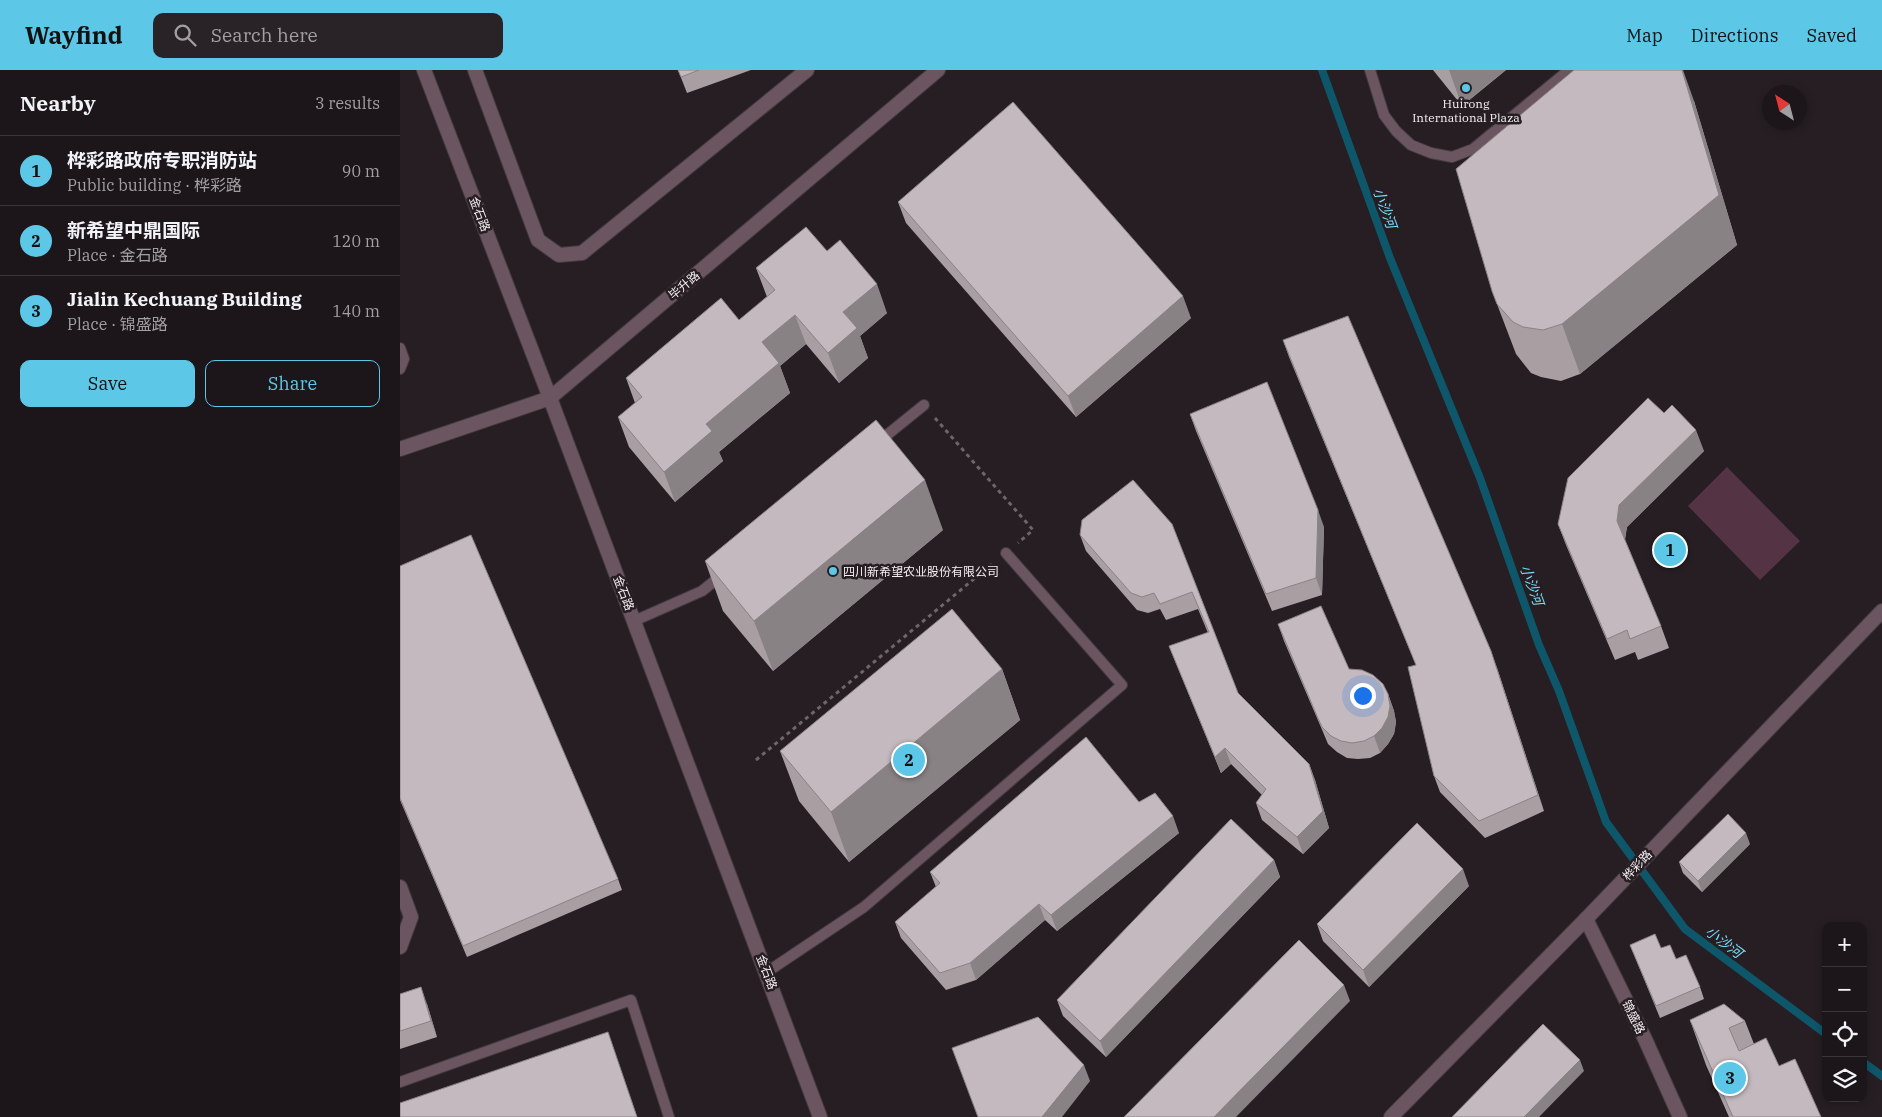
<!DOCTYPE html>
<html lang="en">
<head>
<meta charset="utf-8">
<style>
	body { margin:0; font-family:"IBM Plex Serif","Noto Sans SC",serif; background:#292327; color:#f1f3f6 }
	.controls { position:absolute; right:15px; bottom:15px; display:grid; overflow:hidden; border-radius:10px; box-shadow:0 2px 8px #0003 }
	.controls button { width:45px; height:45px; display:grid; place-items:center; padding:0; border:0; border-bottom:1px solid #3a3539; background:#1c161a; color:#f1f3f6; font:25px sans-serif }
	.compass { position:absolute; left:1362px; top:15px; width:45px; height:45px; border-radius:50%; background:#1c161a; box-shadow:0 2px 8px #0003; rotate:324deg }
	.you { position:absolute; left:962px; top:625px; width:18px; height:18px; margin:-12px; border:4px solid #fff; border-radius:50%; background:#1a73e8; box-shadow:0 0 0 8px #1a73e833 }
	.badge { display:grid; place-items:center; width:32px; height:32px; border-radius:50%; background:#5dc7e8; color:#111; font-size:16px; font-weight:700 }
	.pin { position:absolute; translate:-50% -50%; border:2px solid #fff; box-shadow:0 1px 5px #0006 }
	.list { margin:0; padding:0; list-style:none }
	h2 { display:flex; justify-content:space-between; align-items:center; height:65px; margin:0; padding:0 20px; font-size:21px }
	h2 small { font-size:16px; font-weight:400; color:#a09fa2 }
	.list li { display:grid; grid-template-columns:32px 1fr auto; gap:15px; align-items:center; box-sizing:border-box; height:70px; padding:0 20px; border-top:1px solid #3a3539 }
	.list b { display:block; font-size:19px; white-space:nowrap }
	.list p { margin:0; font-size:16px; white-space:nowrap; color:#a09fa2 }
	.list em { font-size:16px; font-style:normal; color:#a09fa2 }
	.actions { display:flex; gap:10px; padding:15px 20px }
	.actions a { flex:1; padding:11px 0; border:1px solid #5dc7e8; border-radius:10px; text-align:center; font-size:18px; color:#5dc7e8 }
	.actions .main { background:#5dc7e8; color:#111 }
	.icon { flex:none; width:28px; height:28px; fill:none; stroke:currentColor; stroke-width:2; stroke-linecap:round; stroke-linejoin:round }
	.map { position:relative; flex:none; width:1482px; height:1047px; overflow:hidden }
	header { display:flex; align-items:center; gap:30px; box-sizing:border-box; height:70px; padding:0 25px; background:#5dc7e8; color:#111 }
	header strong { font-size:24px }
	nav { display:flex; gap:28px; margin-inline-start:auto; font-size:18px }
	.search { width:350px; height:45px; background:#292327; display:flex; align-items:center; gap:12px; box-sizing:border-box; padding:0 18px; border-radius:10px; color:#a09fa2; font-size:19px }
	main { display:flex }
	aside { flex:1; background:#1c161a }
	.map>svg:first-child { display:block }
	.green { fill:#543345 }
	.lines { fill:none; stroke-linecap:round; stroke-linejoin:round }
	.stream { stroke:#0e576a; stroke-width:8 }
	.service-casing { stroke:#433b3f; stroke-width:12 }
	.minor-casing { stroke:#433b3f; stroke-width:16 }
	.tertiary-casing { stroke:#433b3f; stroke-width:16 }
	.path { stroke:#6d6569; stroke-width:3; stroke-dasharray:4 4; stroke-linecap:butt }
	.service { stroke:#6b5560; stroke-width:10 }
	.minor { stroke:#6b5560; stroke-width:14 }
	.tertiary { stroke:#6b5560; stroke-width:14 }
	.wall { fill:#a99fa3 }
	.shaded-wall { fill:#898285 }
	.building { fill:#c4b9be; stroke:#898285 }
	.poi-dot { fill:#5dc7e8; stroke:#261e22; stroke-width:2 }
	.labels { text-anchor:middle; dominant-baseline:central; stroke-width:5; stroke-linejoin:round; paint-order:stroke }
	.poi-label { font-size:12px; fill:#f5eff2; stroke:#261e22 }
	.street-label { font-size:12px; fill:#f5eff2; stroke:#261e22 }
	.water-label { font-size:14px; font-style:italic; fill:#79dcfc; stroke:#261e22 }
</style>
</head>
<body>
<header>
<strong>Wayfind</strong>
<div class="search"><svg class="icon" aria-label="search" viewBox="0 0 24 24"><circle cx="10" cy="10" r="6"/><path d="M15 15l6 6"/></svg>Search here</div>
<nav><a>Map</a><a>Directions</a><a>Saved</a></nav>
</header>
<main>
<aside>
<h2>Nearby<small>3 results</small></h2>
<ul class="list">
<li><span class="badge">1</span><div><b>桦彩路政府专职消防站</b><p>Public building · 桦彩路</p></div><em>90 m</em></li>
<li><span class="badge">2</span><div><b>新希望中鼎国际</b><p>Place · 金石路</p></div><em>120 m</em></li>
<li><span class="badge">3</span><div><b>Jialin Kechuang Building</b><p>Place · 锦盛路</p></div><em>140 m</em></li>
</ul>
<div class="actions"><a class="main">Save</a><a>Share</a></div>
</aside>
<div class="map">
<svg width="1482" height="1047" viewBox="0 0 1482 1047">
	<rect width="100%" height="100%" fill="#261e22"/>
	<path class="green" d="M1327 397 1400 471 1360 510 1288 436Z"/>
	<g class="lines">
		<g class="stream">
			<path d="M922 0 990 188 1080 408 1139 575 1159 621 1206 752 1285 859 1426 964"/>
			<path d="M1463 992 1482 1006"/>
		</g>
		<g class="service-casing">
			<g id="service">
				<path d="M970 0 984 45 996 61 1011 75 1031 83 1052 87 1073 79 1169 0"/>
				<path d="M0 278 4 289 0 299"/>
				<path d="M477 373 524 335"/>
				<path d="M234 551 302 521 323 504"/>
				<path d="M367 902 464 837 722 615 606 483"/>
				<path d="M0 1012 231 930 269 1047"/>
			</g>
		</g>
		<g class="minor-casing">
			<g id="minor">
				<path d="M75 0 138 170 159 185 182 183 407 0"/>
				<path d="M0 817 11 847 0 877"/>
				<path d="M1186 849 1245 969 1280 1047"/>
				<path d="M991 1047 1186 849 1482 541"/>
			</g>
		</g>
		<g class="tertiary-casing">
			<g id="tertiary">
				<path d="M24 0 150 328 420 1047"/>
				<path d="M0 379 150 328 538 0"/>
			</g>
		</g>
		<g class="path">
			<path d="M535 348 633 460 618 473"/>
			<path d="M356 690 592 494"/>
		</g>
		<use href="#service" class="service"/>
		<use href="#minor" class="minor"/>
		<use href="#tertiary" class="tertiary"/>
	</g>
	<g class="wall">
		<path d="M278 0H351L287 23Z"/>
		<path d="M1033 0H1106L1062 36Z"/>
		<path d="M1294 31 1337 175 1180 304 1161 311 1141 307 1131 303 1116 284 1092 221Z"/>
		<path d="M498 132 791 248 676 347 506 153Z"/>
		<path d="M427 181 487 243 460 266 468 288 439 313 406 274 380 296 390 323 319 382 323 391 275 432 229 377 218 347 235 333 226 308 339 250 367 227 356 198Z"/>
		<path d="M883 270 1097 598 1144 741 1085 768 1040 722 1034 706 1016 595 889 287Z"/>
		<path d="M1264 343 1304 381 1227 457 1225 470 1261 556 1269 578 1238 590 1235 582 1215 590 1166 475 1158 454Z"/>
		<path d="M790 344 924 457 922 525 872 541 796 361Z"/>
		<path d="M772 454 838 623 909 694 915 710 929 758 903 784 862 750 856 733 862 725 831 694 821 703 769 576 808 563 798 539 766 550 760 539 748 543 737 540 686 481 680 465Z"/>
		<path d="M543 460 373 601 323 541 305 491Z"/>
		<path d="M0 496 218 809 222 820 67 887 0 730Z"/>
		<path d="M878 554 988 624 994 641 996 652 994 664 988 674 980 683 970 688 958 689 947 688 937 682 928 674 923 662 884 571Z"/>
		<path d="M602 599 620 650 449 792 399 731 380 681Z"/>
		<path d="M739 732 779 763 657 861 645 850 576 910 546 920 501 868 495 852 536 817 530 802Z"/>
		<path d="M1350 774 1302 822 1283 803 1279 792Z"/>
		<path d="M874 790 880 807 706 987 663 946 657 930Z"/>
		<path d="M1069 816 969 917 923 871 917 854Z"/>
		<path d="M1230 875 1261 878 1276 889 1300 917 1304 929 1260 948Z"/>
		<path d="M0 924 27 934 37 967 0 979Z"/>
		<path d="M1290 950 1345 951 1354 974 1379 996 1421 1047H1329L1306 995Z"/>
	</g>
	<g class="shaded-wall">
		<path d="M1049 0H1106L1062 36Z"/>
		<path d="M1282 0H1283L1294 31 1337 175 1180 304 1162 254Z"/>
		<path d="M477 214 487 243 460 266 468 288 439 313 428 283 443 242Z"/>
		<path d="M783 226 791 248 676 347 668 326Z"/>
		<path d="M395 245 406 274 380 296 390 323 319 382 323 391 275 432 264 402 306 354 362 272Z"/>
		<path d="M1296 360 1304 381 1227 457 1224 472 1217 451 1219 435Z"/>
		<path d="M525 410 543 460 373 601 354 551Z"/>
		<path d="M918 440 924 457 922 525 916 508Z"/>
		<path d="M1091 581 1097 598 1144 741 1138 725Z"/>
		<path d="M602 599 620 650 449 792 431 742Z"/>
		<path d="M988 624 994 641 996 652 994 664 988 674 980 683 974 666Z"/>
		<path d="M825 678 831 694 821 703 815 687Z"/>
		<path d="M909 694 915 710 929 758 903 784 897 767Z"/>
		<path d="M773 746 779 763 657 861 651 845Z"/>
		<path d="M1346 763 1350 774 1302 822 1298 811Z"/>
		<path d="M874 790 880 807 706 987 700 971Z"/>
		<path d="M1063 799 1069 816 969 917 963 900Z"/>
		<path d="M639 834 645 850 576 910 570 893Z"/>
		<path d="M944 915 950 931 836 1047H814Z"/>
		<path d="M21 917 27 934 37 967 31 951Z"/>
		<path d="M1180 990 1184 1001 1139 1047H1124Z"/>
		<path d="M684 995 690 1011 662 1047H642Z"/>
	</g>
	<g class="building">
		<path d="M278 0H299L281 7Z"/>
		<path d="M1174 0H1282L1319 125 1162 254 1143 260 1123 257 1113 252 1097 234 1092 221 1056 99Z"/>
		<path d="M613 32 783 226 668 326 498 132Z"/>
		<path d="M406 157 427 181 440 170 477 214 443 242 457 258 428 283 395 245 362 272 379 293 306 354 312 361 264 402 218 347 242 327 226 308 321 228 339 250 375 220 356 198Z"/>
		<path d="M948 246 1091 581 1138 725 1079 751 1034 706 1008 597 1016 595 883 270Z"/>
		<path d="M867 312 918 440 916 508 866 524 790 344Z"/>
		<path d="M1248 328 1264 343 1272 335 1296 360 1219 435 1217 451 1261 556 1230 569 1227 560 1207 569 1158 454 1168 408Z"/>
		<path d="M476 350 525 410 354 551 305 491Z"/>
		<path d="M733 410 772 454 838 623 909 694 923 741 897 767 856 733 866 719 825 678 815 687 769 576 809 562 792 522 760 534 754 523 742 527 731 523 680 465 682 450Z"/>
		<path d="M71 465 218 809 63 876 0 728V496Z"/>
		<path d="M921 536 949 599 962 600 973 605 983 614 988 624 990 636 988 647 982 658 974 666 964 671 952 673 941 671 931 666 922 657 917 646 878 554Z"/>
		<path d="M552 539 602 599 431 742 380 681Z"/>
		<path d="M686 667 739 732 755 723 773 746 651 845 639 834 570 893 540 903 495 852 540 813 530 802Z"/>
		<path d="M1328 744 1346 763 1298 811 1279 792Z"/>
		<path d="M831 749 874 790 700 971 657 930Z"/>
		<path d="M1017 753 1063 799 963 900 917 854Z"/>
		<path d="M1255 864 1261 878 1270 875 1276 889 1286 885 1300 917 1256 936 1230 875Z"/>
		<path d="M899 870 944 915 814 1047H724Z"/>
		<path d="M21 917 31 951 0 961V924Z"/>
		<path d="M1324 934 1345 951 1329 958 1339 981 1366 968 1379 996 1395 989 1421 1047H1333L1290 950Z"/>
		<path d="M638 947 684 995 642 1047H578L552 978Z"/>
		<path d="M1143 954 1180 990 1124 1047H1052Z"/>
		<path d="M208 962 237 1047H0V1033Z"/>
	</g>
	<g class="poi-dot">
		<circle cx="1066" cy="18" r="5"/>
		<circle cx="433" cy="501" r="5"/>
	</g>
	<g class="labels">
		<g class="poi-label">
			<text x="1066" y="33">Huirong<tspan x="1066" dy="14">International Plaza</tspan></text>
			<text x="443" y="501" text-anchor="start">四川新希望农业股份有限公司</text>
		</g>
		<g class="street-label">
			<text transform="translate(80 144) rotate(69)">金石路</text>
			<text transform="translate(284 215) rotate(-40)">毕升路</text>
			<text transform="translate(224 523) rotate(69)">金石路</text>
			<text transform="translate(1237 795) rotate(-47)">桦彩路</text>
			<text transform="translate(367 902) rotate(69)">金石路</text>
			<text transform="translate(1234 947) rotate(64)">锦盛路</text>
		</g>
		<g class="water-label">
			<text transform="translate(985 138) rotate(70)">小沙河</text>
			<text transform="translate(1132 515) rotate(70)">小沙河</text>
			<text transform="translate(1324 872) rotate(37)">小沙河</text>
		</g>
	</g>
</svg>
<div class="controls">
<button>+</button>
<button>−</button>
<button><svg class="icon" aria-label="locate" viewBox="0 0 24 24"><circle cx="12" cy="12" r="6"/><path d="M12 2v4M12 18v4M2 12h4M18 12h4"/></svg></button>
<button><svg class="icon" aria-label="layers" viewBox="0 0 24 24"><path d="M12 4l9 5-9 5-9-5zM3 14l9 5 9-5"/></svg></button>
</div>
<svg class="compass" viewBox="-18 -18 36 36"><path d="M0-13l5 13h-10z" fill="#e53935"/><path d="M0 13l5-13h-10z" fill="#a09fa2"/></svg>
<div class="you"></div>
<div class="pin badge" style="left:1270px;top:480px">1</div>
<div class="pin badge" style="left:509px;top:690px">2</div>
<div class="pin badge" style="left:1330px;top:1008px">3</div>
</div>
</main>
</body>
</html>
